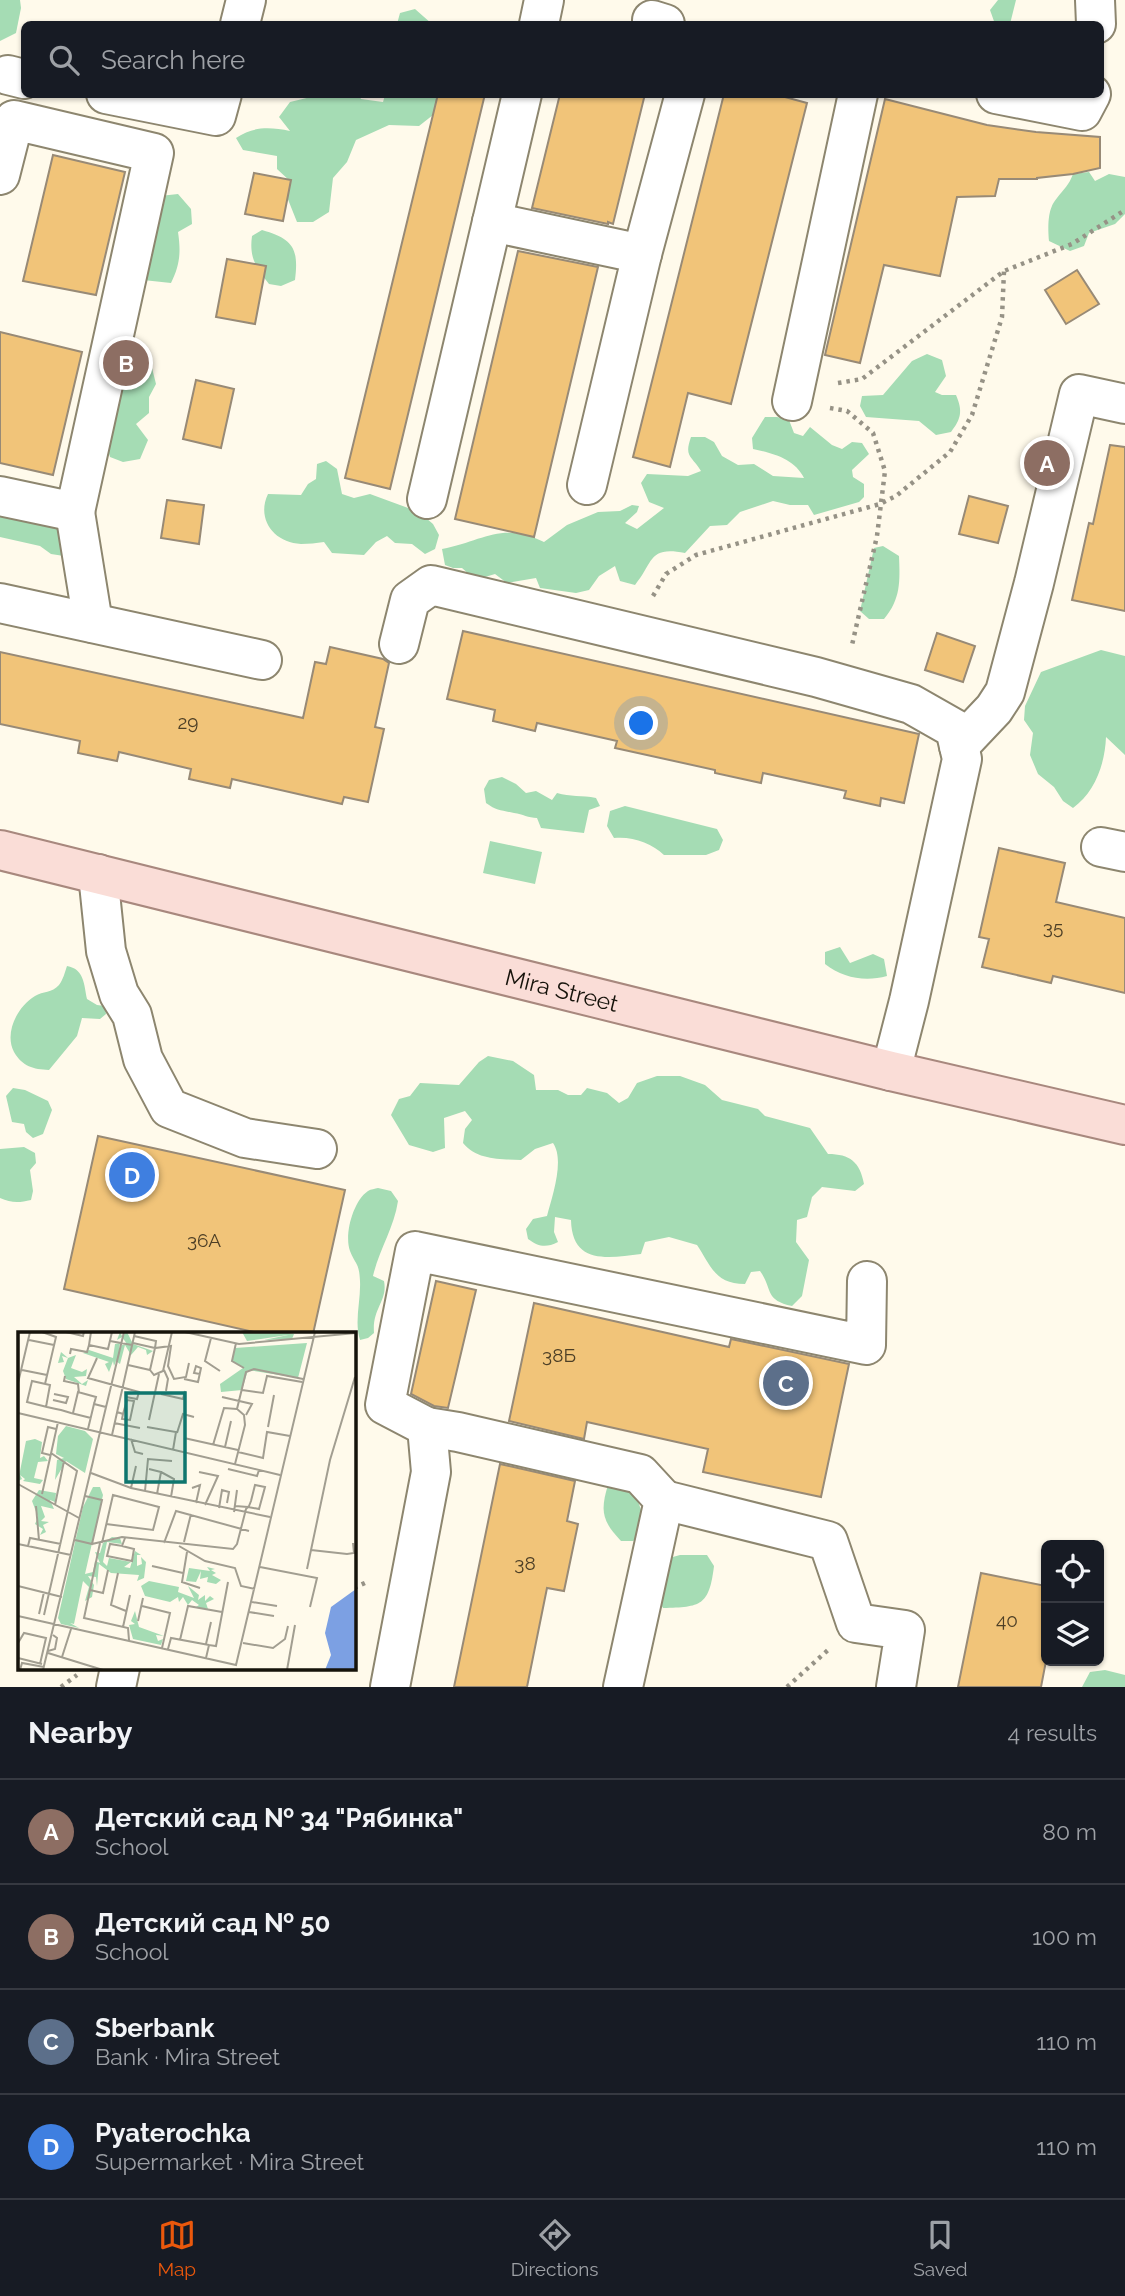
<!DOCTYPE html>
<html lang="en">
<head>
<meta charset="utf-8">
<style>
	body { margin:0; font-family:Raleway,sans-serif; background:#242831; color:#f1f3f6 }
	.controls { position:absolute; right:21px; bottom:21px; display:grid; overflow:hidden; border-radius:10px; box-shadow:0 2px 5px #0004 }
	.controls button { width:63px; height:63px; display:grid; place-items:center; padding:0; border:0; border-bottom:2px solid #363941; background:#171b24; color:#f1f3f6; font:35px sans-serif }
	.you { position:absolute; left:642px; top:724px; width:24px; height:24px; margin:-18px; border:5px solid #fff; border-radius:50%; background:#1a73e8; box-shadow:0 0 0 10px #1a73e833 }
	.badge { display:grid; place-items:center; width:46px; height:46px; border-radius:50%; background:#ea580c; color:#fff; font-size:23px; font-weight:700 }
	.pin { position:absolute; translate:-50% -50%; border:4px solid #fff; box-shadow:0 2px 7px #0006 }
	.list { margin:0; padding:0; list-style:none }
	h2 { display:flex; justify-content:space-between; align-items:center; height:91px; margin:0; padding:0 28px; font-size:30px }
	h2 small { font-size:23px; font-weight:400; color:#9ea1a6 }
	.list li { display:grid; grid-template-columns:46px 1fr auto; gap:21px; align-items:center; box-sizing:border-box; height:105px; padding:0 28px; border-top:2px solid #363941 }
	.list b { display:block; font-size:26px; white-space:nowrap }
	.list p { margin:0; font-size:23px; white-space:nowrap; color:#9ea1a6 }
	.list em { font-size:23px; font-style:normal; color:#9ea1a6 }
	.icon { flex:none; width:38px; height:38px; fill:none; stroke:currentColor; stroke-width:2; stroke-linecap:round; stroke-linejoin:round }
	.map { position:relative; flex:none; width:1125px; height:1687px; overflow:hidden }
	.search { position:absolute; background:#171b24; box-shadow:0 2px 5px #0004; left:21px; right:21px; top:21px; height:77px; display:flex; align-items:center; gap:18px; box-sizing:border-box; padding:0 24px; border-radius:10px; color:#9ea1a6; font-size:26px }
	.sheet { height:511px; background:#171b24 }
	nav { display:flex; justify-content:space-around; align-items:center; box-sizing:border-box; height:98px; border-top:2px solid #363941; background:#171b24; font-size:19px; color:#9ea1a6 }
	nav a { display:grid; justify-items:center; gap:4px }
	nav .on { color:#ea580c }
	.map>svg:first-child { display:block }
	.green { fill:#a5dcb4 }
	.building { fill:#f1c479; stroke:#988a76; stroke-width:2 }
	.lines { fill:none; stroke-linecap:round; stroke-linejoin:round }
	.minor-casing { stroke:#8d866f; stroke-width:42 }
	.major-casing { stroke:#a8887e; stroke-width:42 }
	.path { stroke:#969286; stroke-width:4.5; stroke-dasharray:3.5 5; stroke-linecap:butt }
	.minor { stroke:#fff; stroke-width:38 }
	.major { stroke:#faddd7; stroke-width:38 }
	.labels { text-anchor:middle; dominant-baseline:central; stroke-width:5; stroke-linejoin:round; paint-order:stroke }
	.number-label { font-size:19px; fill:#4d3f26 }
	.street-label { font-size:23px; fill:#16130b; stroke:#fff }
	.inset-road { fill:none; stroke:#a29e91; stroke-width:2 }
	.view { fill:#0f766e; fill-opacity:0.15; stroke:#0f766e; stroke-width:3.5 }
	.inset-edge { fill:none; stroke:#16130b; stroke-width:3.5 }
</style>
</head>
<body>
<div class="map">
<svg width="1125" height="1687" viewBox="0 0 1125 1687">
	<rect width="100%" height="100%" fill="#fffaeb"/>
	<g class="green">
		<path d="M0 0H20L21 8 16 33 0 41Z"/>
		<path d="M998 0H1016L1010 24H995L990 10Z"/>
		<path d="M415 9 432 24H442H397L400 13Z"/>
		<path d="M319 95H359L361 99 383 102 385 95H442L443 102 433 115 419 126 389 125 356 140 347 162 333 178 329 212 313 222H297L287 197 291 182 277 169V156L243 150 236 138C254 126 270 127 290 131L279 117 290 102Z"/>
		<path d="M1089 172 1095 181 1109 174 1125 177V214L1115 224 1089 233 1084 246 1070 251 1049 241C1048 227 1047 209 1057 198 1064 189 1069 185 1073 174Z"/>
		<path d="M178 194 191 209 192 224 178 232C181 252 180 265 171 283L143 280 160 196Z"/>
		<path d="M262 230C293 239 299 248 295 280L281 286 269 284C256 267 249 258 252 236Z"/>
		<path d="M119 352 138 353 152 368 156 384 149 397V413L136 424 148 440 140 459 123 462 110 457 104 437Z"/>
		<path d="M927 354 942 360 946 376 935 392 942 395H956C963 411 961 419 951 432L936 435 919 421 866 417 860 406 862 396 883 395 912 361Z"/>
		<path d="M765 417H777L789 420 794 433 803 436 810 427 832 445 842 449 852 442 862 443 869 454 852 470 853 477 864 484V497L859 502 814 515 808 505H790L773 501 740 512 727 525 710 526 685 553C648 546 654 562 635 585L620 581 615 566 599 576 589 590 576 593 540 588 536 578 507 583 495 574 485 577 470 575 462 568H453L445 565 442 549C483 541 502 521 544 542L567 525 598 512 620 511 632 505 639 506 637 512 625 523 637 529 664 508 649 502 641 483 647 474 688 476 701 471C691 455 684 457 691 437H705L714 442 722 456 738 465 754 464 773 476 804 478C795 459 773 453 753 449L752 438Z"/>
		<path d="M326 461 337 469 342 494 354 498 370 494 419 512 433 524 439 535 435 549 425 554 412 544 395 543 387 536 376 542 364 555 332 553 324 542C316 543 309 544 301 544 274 543 256 519 268 494L301 495 308 484 316 479 317 464Z"/>
		<path d="M0 505 67 520 64 556 51 554 40 546 0 537Z"/>
		<path d="M883 546 899 556C900 581 901 599 884 619H869L860 611 874 548Z"/>
		<path d="M1101 650 1125 656V755L1106 737C1105 764 1095 792 1073 808L1063 801 1054 787 1038 774 1030 755 1033 733 1024 720 1025 706 1041 672Z"/>
		<path d="M502 777 516 784 526 793 536 791 552 800 557 793C570 797 582 795 596 798L600 806 589 810 584 833 541 828 537 818C528 818 523 814 514 813 501 810 497 811 486 803L484 789 489 780Z"/>
		<path d="M625 806 717 829 723 840 719 850 706 855H664C652 843 632 836 614 838L607 826 610 811Z"/>
		<path d="M490 841 542 852 535 884 483 873Z"/>
		<path d="M840 947 850 963 873 954 884 959 887 976C865 982 843 978 825 964V952Z"/>
		<path d="M67 966C84 969 84 984 87 999L97 1005 105 1006 106 1014 100 1019 82 1018 77 1036 49 1070C33 1069 23 1067 14 1052 4 1033 17 1007 35 996 43 991 52 993 59 985 63 980 65 972 67 966Z"/>
		<path d="M488 1056 513 1061 534 1075 536 1090H558L568 1095H581L587 1088 607 1093 619 1103 628 1098 637 1083 657 1076H680L705 1085 722 1100 758 1109 765 1116 810 1128 828 1154C850 1154 860 1162 864 1184L855 1191 822 1187 812 1197 807 1217 797 1220 796 1242 809 1260 802 1296 792 1306C764 1300 773 1289 760 1271L751 1272 745 1284C715 1284 711 1266 697 1245L669 1237 645 1242 641 1254C608 1258 572 1265 571 1220L555 1217 554 1232 558 1242C546 1248 539 1247 528 1239L526 1229 533 1219 547 1216C552 1197 565 1160 553 1143L535 1149 521 1160C499 1159 477 1160 463 1143L465 1129 472 1120 465 1111 444 1118 445 1148 433 1152 409 1145 391 1115 399 1099 410 1096 420 1083 459 1085 479 1062Z"/>
		<path d="M13 1088 25 1090 48 1101 52 1110 43 1134 33 1138 26 1132 24 1124 12 1122 6 1096Z"/>
		<path d="M24 1147 35 1153 36 1163 30 1170 33 1191 31 1200C19 1203 11 1203 0 1198V1149Z"/>
		<path d="M378 1188 391 1191 398 1201C394 1228 379 1250 373 1276L384 1281C388 1301 372 1308 374 1333L368 1338 360 1340C354 1321 361 1301 360 1281 359 1262 356 1266 350 1251 344 1235 353 1201 368 1191 371 1189 375 1189 378 1188Z"/>
		<path d="M608 1485 635 1492 643 1516V1534L633 1541H621C602 1521 600 1511 608 1485Z"/>
		<path d="M680 1555H707L714 1566C709 1606 701 1607 663 1608L654 1593 662 1560Z"/>
		<path d="M1105 1670 1125 1675V1687H1082L1090 1672Z"/>
	</g>
	<g class="building">
		<path d="M438 94H485L390 489 345 478Z"/>
		<path d="M560 94H645L613 224 608 222V224L532 208Z"/>
		<path d="M724 94H774L807 103 731 404 688 393 670 467 633 457Z"/>
		<path d="M885 99 987 125 1036 132 1100 137V168L1073 174 1037 178V179H999L995 196 957 197 940 276 884 265 860 363 825 355Z"/>
		<path d="M53 155 125 172 96 295 23 281Z"/>
		<path d="M254 173 291 180 283 221 245 214Z"/>
		<path d="M518 251 598 267 534 537 455 519Z"/>
		<path d="M227 259 266 266 255 324 216 317Z"/>
		<path d="M1077 270 1099 304 1066 324 1045 290Z"/>
		<path d="M0 332 82 352 53 475 0 463Z"/>
		<path d="M196 380 234 389 221 448 183 439Z"/>
		<path d="M1110 445 1125 447V611L1072 600 1089 523 1093 524Z"/>
		<path d="M969 496 1008 506 998 543 959 534Z"/>
		<path d="M167 500 204 505 199 544 161 538Z"/>
		<path d="M463 631 919 734 904 803 881 798 880 806 844 798 846 791 763 773 761 783 715 773V770L615 748 617 741 537 723 535 731 493 721 495 710 447 699Z"/>
		<path d="M937 633 975 646 963 682 925 670Z"/>
		<path d="M330 647 383 659 389 663 375 727 384 729 368 802 344 797 342 804 232 779 230 788 189 779 191 769 119 752 117 761 78 753 80 741 0 724V652L303 718 315 662 326 664Z"/>
		<path d="M999 848 1065 863 1056 902 1125 918V993L1053 976 1051 983 982 967 989 939 979 937Z"/>
		<path d="M98 1136 345 1190 313 1334H263L64 1289Z"/>
		<path d="M436 1281 476 1290 448 1408 434 1406 411 1394Z"/>
		<path d="M534 1303 729 1347 731 1339 849 1364 821 1497 703 1472 708 1449 587 1422 584 1439 509 1421Z"/>
		<path d="M500 1464 575 1481 567 1521 578 1524 564 1591 547 1588 527 1687H454Z"/>
		<path d="M981 1573 1046 1586V1661L1041 1687H958Z"/>
	</g>
	<g class="lines">
		<g class="minor-casing">
			<g id="minor">
				<path d="M1095 0 1096 24"/>
				<path d="M652 20 665 24"/>
				<path d="M240 24 246 0"/>
				<path d="M539 24 544 0"/>
				<path d="M8 75 24 79"/>
				<path d="M106 94 216 116 222 94"/>
				<path d="M996 94 1082 111 1091 94"/>
				<path d="M0 175 14 120 154 153 75 512 0 496"/>
				<path d="M492 222 642 254 587 485"/>
				<path d="M642 254 685 94"/>
				<path d="M792 401 858 94"/>
				<path d="M427 499 522 94"/>
				<path d="M75 512 93 623"/>
				<path d="M0 603 262 660"/>
				<path d="M399 644 410 600 431 585 816 677 911 704 955 729 962 759 909 1001 891 1071"/>
				<path d="M959 746 994 709 1005 692 1034 583 1079 394 1125 404"/>
				<path d="M1101 847 1125 852"/>
				<path d="M98 874 106 951 119 994 132 1015 143 1059 169 1108 245 1138 317 1149"/>
				<path d="M427 1427 458 1432 640 1474 664 1500 623 1687"/>
				<path d="M664 1500 828 1541 856 1623 905 1630 896 1687"/>
				<path d="M116 1687 120 1668"/>
				<path d="M390 1687 431 1472 427 1427 385 1405 415 1251 866 1345 867 1281"/>
			</g>
		</g>
		<g class="major-casing">
			<g id="major">
				<path id="s1" d="M0 850 891 1071 1125 1125"/>
			</g>
		</g>
		<g class="path">
			<path d="M838 383 862 379 1004 271 1072 244 1125 210"/>
			<path d="M830 408 847 411 873 433 885 471 877 536 852 645"/>
			<path d="M653 596 666 574 696 555 880 504 896 496 950 452 972 415 1002 317 1004 271"/>
			<path d="M354 1588 369 1581"/>
			<path d="M61 1687 77 1675"/>
			<path d="M787 1687 828 1650"/>
		</g>
		<use href="#minor" class="minor"/>
		<use href="#major" class="major"/>
	</g>
	<g class="labels">
		<g class="number-label">
			<text x="188" y="722">29</text>
			<text x="1053" y="927">35</text>
			<text x="204" y="1240">36А</text>
			<text x="559" y="1355">38Б</text>
			<text x="525" y="1563">38</text>
			<text x="1007" y="1620">40</text>
		</g>
		<g class="street-label">
			<text stroke="none"><textPath href="#s1" startOffset="579">Mira Street</textPath></text>
		</g>
	</g>
	<g transform="translate(18 1332)">
		<rect width="338" height="338" fill="#fffaeb"/>
		<path d="M102 0 104 4 109 0 115 12 135 19 129 23 128 18 120 15 113 23 107 13 102 32 98 29 96 34 95 29 91 40 87 32 91 30 65 21 71 18 95 26 97 12 102 11 101 18 104 13 109 12 104 5 99 8ZM224 0H263L276 2 274 7 246 8 270 3 229 9ZM289 11 280 46 230 38 224 58 203 60 202 52 225 36 214 29 217 16ZM43 20 50 26 58 23 53 36 64 40 69 37 68 44 56 45 64 52 70 48 68 54 48 47 45 39 50 26 44 24 46 30 40 31ZM48 94 67 99 75 107 67 141 48 129 37 148 39 128 46 126 38 122 40 104ZM17 107 24 110 22 126 26 124 30 129 20 130 16 146 25 148 22 152 5 149 7 147 2 143 4 147 0 149 8 109ZM75 155H82L85 163 67 242 75 240 77 229 82 231 77 220 82 221 85 211 94 205 102 206 104 212 89 210 85 230 89 234 91 226 113 230 106 235 112 236 117 219 123 223H119V234L124 232 123 225 128 230 126 246 119 249 121 243 93 241 81 232 79 254 78 245 70 244 76 253 74 265 67 269 71 255 65 249 56 292 52 291 61 296 43 292 40 286 65 175ZM21 158 38 161 37 170 32 168 36 177 23 174 27 185 23 189 31 190 25 193 28 200 22 203 25 197 17 192 20 185 14 169ZM189 235 197 237 193 238 198 241 194 243 203 248 198 252 189 250 190 245 182 247 183 239 178 250 168 249 171 236 192 239ZM131 249 161 255 160 260 176 266 170 254 181 263 180 268 187 263V269L192 264 196 267 188 271 190 277 178 275 181 273 174 268 170 273 165 265 161 270 160 265 152 270 127 264 123 254ZM117 279 121 295 146 304 138 303 140 309 145 307 143 313 115 307 111 293 117 292 113 289Z" fill="#a5dcb4"/>
		<path d="M338 257V338H307L313 323 307 301 313 275Z" fill="#7ca0e3"/>
		<path class="inset-road" d="M24 0 38 5 27 52M48 0 65 4 66 0M73 0 71 13 90 17 94 0M167 0 221 12 338 1M116 4 138 9 137 16 153 14 150 34 156 47 168 45 171 31M193 6 187 29 202 39M11 8 36 13M92 9 114 13M218 11 214 29 226 36M52 22 53 17 69 20 71 13M79 26 70 46 121 60 119 67 108 65M110 33 132 38 137 16 115 11M4 38 29 43M132 38 136 43 145 39 154 0M146 38 150 47 148 59M47 44 46 49 60 52 61 61M166 47 180 50 183 36 178 34 176 41 182 42M0 51 12 0M224 58 245 61 249 44 284 50M143 62 165 67 167 59M204 65 234 72 228 83M35 68 48 71 50 65 36 62M28 75 32 53 14 49 9 70 29 75 38 77 43 78 53 81 73 86M99 80 105 82 109 68 116 69 112 88 104 87 105 82M0 81 262 143M55 81 60 60 78 65 76 72M131 88 141 42M96 91 122 96M129 95 158 100 155 118M250 95 256 63M70 97 76 72 88 75M159 101 165 82 176 85M94 103 117 0M166 106 220 118M113 107 117 120 125 122M195 113 206 76 219 77M207 115 213 89M220 120 245 126 249 100 272 104M32 123 24 121 30 95 38 97M217 132 227 93 226 83 219 77 228 40 236 37 285 47M131 137 143 140 139 162M210 137 239 144 241 138M143 140 156 147 153 165M181 140 200 144 187 173M73 141 113 156 252 185M0 152 61 186M113 156 118 134M174 156 182 153 178 171M127 159 130 127 154 129M24 162 40 90M37 173 46 129M18 174 21 208M201 176 204 158 211 160 209 171M216 180 219 158M57 208 74 212 84 168 67 164M166 210 173 182M82 211 66 286 110 296 111 308M84 211 95 163 141 175 135 198 88 192M146 211 158 179 231 199M0 212 53 223M74 212 104 205 215 217 219 212 227 181 228 177 231 174 233 169 237 153 247 155 241 177 230 175 217 174M10 214 12 206 43 212M104 214 116 217 114 229 89 224 92 212 104 214 107 206M161 214 187 229 217 236 223 254 237 257M293 218 329 222 336 221 335 211M169 220 164 250 182 256M134 234 165 241M242 235 299 246 292 275M289 237 312 128 337 45M100 241 93 273 108 279M0 254 44 265M72 258 85 261 90 238M234 270 259 274M124 274 152 281 144 316M231 280 256 284M21 282 26 260M26 283 59 139 33 121M0 284 218 333 297 0M120 289 125 266M105 295 112 263M162 308 170 274 204 280M0 311 6 301 28 306 22 332M225 311 255 316 267 307 270 294M188 312 193 290M150 317 153 306 191 313M30 319 37 317 39 306 35 303M30 321 85 338M44 325 53 297M0 326 24 332M188 326 191 313 198 314 210 250M2 338 4 331 26 335M25 338 106 0M269 338 277 293"/>
		<path class="view" d="M108 61H167V150H108Z"/>
		<rect width="338" height="338" class="inset-edge"/>
	</g>
</svg>
<div class="controls">
<button><svg class="icon" aria-label="locate" viewBox="0 0 24 24"><circle cx="12" cy="12" r="6"/><path d="M12 2v4M12 18v4M2 12h4M18 12h4"/></svg></button>
<button><svg class="icon" aria-label="layers" viewBox="0 0 24 24"><path d="M12 4l9 5-9 5-9-5zM3 14l9 5 9-5"/></svg></button>
</div>
<div class="you"></div>
<div class="pin badge" style="left:1047px;top:463px;background:#8d6e63">A</div>
<div class="pin badge" style="left:126px;top:363px;background:#8d6e63">B</div>
<div class="pin badge" style="left:786px;top:1383px;background:#5c6f8a">C</div>
<div class="pin badge" style="left:132px;top:1175px;background:#3f7fe0">D</div>
<div class="search"><svg class="icon" aria-label="search" viewBox="0 0 24 24"><circle cx="10" cy="10" r="6"/><path d="M15 15l6 6"/></svg>Search here</div>
</div>
<section class="sheet">
<h2>Nearby<small>4 results</small></h2>
<ul class="list">
<li><span class="badge" style="background:#8d6e63">A</span><div><b>Детский сад № 34 &quot;Рябинка&quot;</b><p>School</p></div><em>80 m</em></li>
<li><span class="badge" style="background:#8d6e63">B</span><div><b>Детский сад № 50</b><p>School</p></div><em>100 m</em></li>
<li><span class="badge" style="background:#5c6f8a">C</span><div><b>Sberbank</b><p>Bank · Mira Street</p></div><em>110 m</em></li>
<li><span class="badge" style="background:#3f7fe0">D</span><div><b>Pyaterochka</b><p>Supermarket · Mira Street</p></div><em>110 m</em></li>
</ul>
</section>
<nav>
<a class="on"><svg class="icon" aria-label="map" viewBox="0 0 24 24"><path d="M3 6l6-2 6 2 6-2v14l-6 2-6-2-6 2zM9 4v14M15 6v14"/></svg>Map</a>
<a><svg class="icon" aria-label="directions" viewBox="0 0 24 24"><path d="M12 3l9 9-9 9-9-9zM9 14v-3h6M13 9l2 2-2 2"/></svg>Directions</a>
<a><svg class="icon" aria-label="saved" viewBox="0 0 24 24"><path d="M7 4h10v16l-5-4-5 4z"/></svg>Saved</a>
</nav>
</body>
</html>
